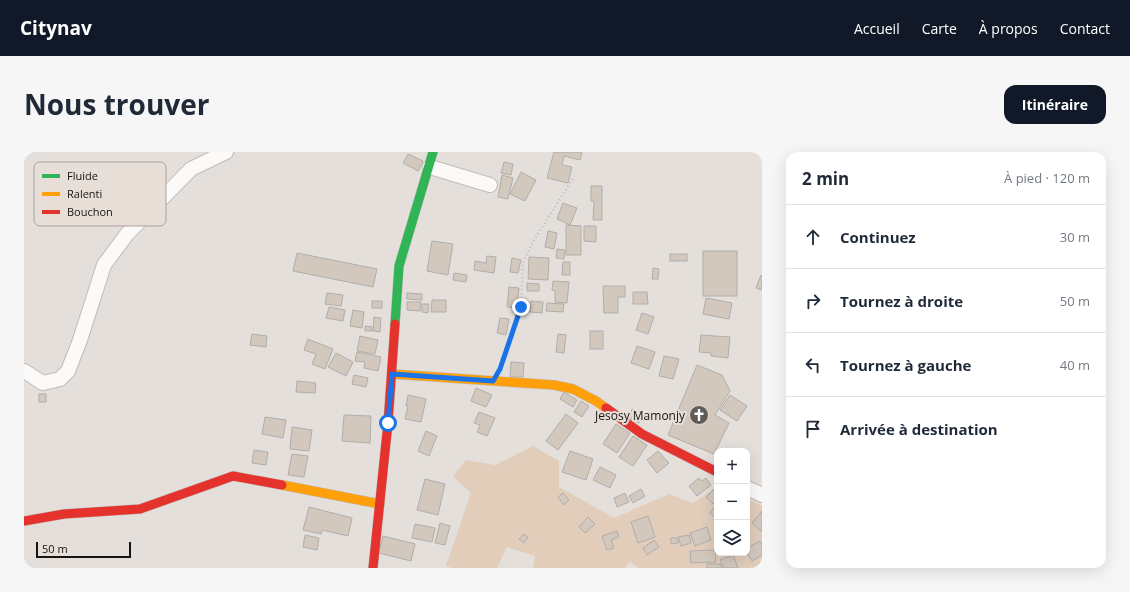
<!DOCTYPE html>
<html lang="fr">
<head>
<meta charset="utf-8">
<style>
	body { margin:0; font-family:"Open Sans",sans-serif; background:#f6f6f7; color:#1f2937 }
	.controls { position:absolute; right:12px; bottom:12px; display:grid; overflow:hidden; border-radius:8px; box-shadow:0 4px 16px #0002 }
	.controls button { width:36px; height:36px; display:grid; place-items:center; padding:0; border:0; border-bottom:1px solid #e0e1e3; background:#fff; color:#1f2937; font:20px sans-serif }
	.scale { position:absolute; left:12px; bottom:10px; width:95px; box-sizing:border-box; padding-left:4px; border:2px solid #171412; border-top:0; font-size:11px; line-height:14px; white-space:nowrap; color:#171412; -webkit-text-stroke:3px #e7ded7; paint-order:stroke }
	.stop { position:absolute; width:12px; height:12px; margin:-9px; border:3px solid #1a73e8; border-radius:50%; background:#fff }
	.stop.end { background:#1a73e8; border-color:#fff; box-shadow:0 1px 4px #0008 }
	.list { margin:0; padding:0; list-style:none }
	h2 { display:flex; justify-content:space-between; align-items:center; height:52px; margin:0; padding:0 16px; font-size:17px }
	h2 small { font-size:13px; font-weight:400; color:#747a83 }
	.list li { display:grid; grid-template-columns:26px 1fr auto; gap:12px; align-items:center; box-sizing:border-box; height:64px; padding:0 16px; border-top:1px solid #e0e1e3 }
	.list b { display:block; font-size:15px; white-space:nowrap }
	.list em { font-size:13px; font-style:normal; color:#747a83 }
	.icon { flex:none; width:22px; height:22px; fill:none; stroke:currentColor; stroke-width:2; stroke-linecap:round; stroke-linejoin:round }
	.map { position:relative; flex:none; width:738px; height:416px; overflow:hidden; border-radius:12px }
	header { display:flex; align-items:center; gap:24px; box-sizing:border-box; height:56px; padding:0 20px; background:#111827; color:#fff }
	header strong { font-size:19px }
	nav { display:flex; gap:22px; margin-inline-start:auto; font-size:14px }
	.intro { display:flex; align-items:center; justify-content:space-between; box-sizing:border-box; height:96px; padding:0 24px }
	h1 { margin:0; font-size:28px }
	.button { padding:10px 18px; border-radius:12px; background:#111827; color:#fff; font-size:14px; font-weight:700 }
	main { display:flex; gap:24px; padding:0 24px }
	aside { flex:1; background:#fff; border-radius:12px; box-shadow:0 4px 16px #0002 }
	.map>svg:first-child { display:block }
	.green { fill:#e2cdbb }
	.building { fill:#d3c8bd; stroke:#b0adaa }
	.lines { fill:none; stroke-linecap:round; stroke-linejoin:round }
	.street-casing { stroke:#bfbbb8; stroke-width:16 }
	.fast-casing { stroke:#bfbbb8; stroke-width:10 }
	.slow-casing { stroke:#bfbbb8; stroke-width:10 }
	.jam-casing { stroke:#bfbbb8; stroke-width:10 }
	.path { stroke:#bfbebd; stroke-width:2.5; stroke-dasharray:1 3; stroke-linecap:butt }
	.street { stroke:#fbfaf9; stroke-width:14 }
	.fast { stroke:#30b455; stroke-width:9 }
	.slow { stroke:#ff9f0a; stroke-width:9 }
	.jam { stroke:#e5322d; stroke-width:9 }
	.route { stroke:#1a73e8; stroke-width:5 }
	.labels { text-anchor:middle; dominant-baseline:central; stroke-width:4; stroke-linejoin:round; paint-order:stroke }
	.poi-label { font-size:12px; fill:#171412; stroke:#e7ded7; text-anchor:end }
	.key { fill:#e7ded7; stroke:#a9a19c; stroke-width:1 }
	.key-label { font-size:11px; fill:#171412 }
</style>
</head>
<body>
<header>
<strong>Citynav</strong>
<nav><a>Accueil</a><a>Carte</a><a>À propos</a><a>Contact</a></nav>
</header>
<div class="intro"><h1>Nous trouver</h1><a class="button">Itinéraire</a></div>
<main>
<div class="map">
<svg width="738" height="416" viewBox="0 0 738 416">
	<rect width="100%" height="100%" fill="#e4dfda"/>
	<path class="green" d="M509 294 535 309V335L590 366 645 342 669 351 693 335V401H723V347L738 354V416H615L605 410 601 416H509L511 404 483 395 473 416H428L422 414 447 341 429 324 442 308 471 313Z"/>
	<g class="building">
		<path d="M530 0H558L556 8 540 4 538 13 548 15 544 31 523 26Z"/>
		<path d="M384 2 399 9 394 19 379 11Z"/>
		<path d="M480 10 489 12 487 23 477 21Z"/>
		<path d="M497 20 512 28 501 49 486 42Z"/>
		<path d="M478 23 489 26 484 47 474 45Z"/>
		<path d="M567 34H578V68H569L570 49H567Z"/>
		<path d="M539 51 553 56 546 73 533 67Z"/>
		<path d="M542 73 557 74V103H542Z"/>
		<path d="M560 74H572V90L560 89Z"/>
		<path d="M524 79 533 81 530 97 521 95Z"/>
		<path d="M408 89 429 92 424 123 403 119Z"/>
		<path d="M533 97 541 98 540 107 532 106Z"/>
		<rect x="679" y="99" width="34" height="45"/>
		<path d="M273 101 353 117 349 135 269 119Z"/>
		<rect x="646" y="102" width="17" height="7"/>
		<path d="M463 104 472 105 470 121 450 118 451 109 462 111Z"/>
		<path d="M505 105 525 106 524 128 504 127Z"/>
		<path d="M488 106 497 108 494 121 486 120Z"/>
		<path d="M539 110H546V123H538Z"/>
		<path d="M629 116 635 117 634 127H628Z"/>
		<path d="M430 121 443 123 442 130 429 128Z"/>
		<path d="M737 123 738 124V138L732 136Z"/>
		<path d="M529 129 545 130 543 151 531 150V139L528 138Z"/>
		<path d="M503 131 515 132V139H503Z"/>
		<path d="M579 134H601V145H594V161H580Z"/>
		<path d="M485 135 495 136 493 156 483 155Z"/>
		<path d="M609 140H623L624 152H609Z"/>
		<path d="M303 141 319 143 317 154 301 152Z"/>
		<path d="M383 141 398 142V148L383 147Z"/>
		<path d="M682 146 708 151 705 167 679 162Z"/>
		<path d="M408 148H422V160H407Z"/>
		<rect x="348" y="149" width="10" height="7"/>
		<path d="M507 149 519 150 518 161 506 160Z"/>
		<path d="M383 150H397L396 159 383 158Z"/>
		<path d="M523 151 540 152 539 160 522 159Z"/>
		<path d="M398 152H405L404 161 398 160Z"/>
		<path d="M305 155 321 158 319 169 302 166Z"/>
		<path d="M329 158 340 160 338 176 326 174Z"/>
		<path d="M618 161 630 165 624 182 612 178Z"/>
		<path d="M350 165 357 166 356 180 349 179Z"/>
		<path d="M476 166 485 167 482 183 473 181Z"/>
		<path d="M341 174 348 175V179H341Z"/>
		<rect x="566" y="179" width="13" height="18"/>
		<path d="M228 182 243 184 242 195 226 193Z"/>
		<path d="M534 182 542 183 540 201 532 200Z"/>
		<path d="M677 183 706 185 704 206 687 204V201L675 200Z"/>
		<path d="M336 184 354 188 351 202 333 199Z"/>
		<path d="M284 187 309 197 301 217 288 212 292 202 280 198Z"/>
		<path d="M613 194 631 200 625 217 607 211Z"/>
		<path d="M333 200 357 205 354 219 340 216 341 210 331 209Z"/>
		<path d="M312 201 329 210 322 224 304 215Z"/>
		<path d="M640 204 655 207 649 227 635 224Z"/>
		<path d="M487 210 500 211 499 225H486Z"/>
		<path d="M673 213 698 223 706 239 691 263 705 271 690 302 644 283Z"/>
		<path d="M330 223 344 226 342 235 328 232Z"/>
		<path d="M273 229 292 231 291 241 272 240Z"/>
		<path d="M452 236 468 243 462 255 447 249Z"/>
		<path d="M540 240 553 248 549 255 536 247Z"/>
		<rect x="15" y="242" width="7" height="8"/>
		<path d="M384 243 402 247 397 270 381 267 384 254H382Z"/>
		<path d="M706 243 723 254 713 269 696 258Z"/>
		<path d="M557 249 565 254 558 265 550 260Z"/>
		<path d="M608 257 619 262 615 271 605 266Z"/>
		<path d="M455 260 471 266 463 284 453 280 456 273 450 271Z"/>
		<path d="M542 262 554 271 534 298 522 289Z"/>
		<path d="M320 263 347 264 346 291 318 289Z"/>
		<path d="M241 265 262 268 259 286 238 282Z"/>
		<path d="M592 272 606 281 593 301 579 292Z"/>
		<path d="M268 275 288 278 285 299 266 297Z"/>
		<path d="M402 279 413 284 405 304 394 299Z"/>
		<path d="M609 284 623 293 609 314 595 305Z"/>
		<path d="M230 298 244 300 242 313 228 311Z"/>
		<path d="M546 299 569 307 562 328 538 320Z"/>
		<path d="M634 299 645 311 633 321 623 308Z"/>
		<path d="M268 302 284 304 280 325 264 323Z"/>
		<path d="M576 315 592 323 586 336 569 328Z"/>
		<path d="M675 326 678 329 682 326 687 333 673 344 665 334Z"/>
		<path d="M401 327 421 332 414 363 393 358Z"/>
		<path d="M693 334V348L689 352 682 345Z"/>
		<path d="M617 337 621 344 609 351 605 344Z"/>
		<path d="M539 341 545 348 540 353 534 345Z"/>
		<path d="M601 341 605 350 593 355 590 346Z"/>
		<path d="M693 351V367L686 361Z"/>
		<path d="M285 355 328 366 324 384 298 378 297 382 279 378Z"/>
		<path d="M738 359V380L728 371Z"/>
		<path d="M624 364 631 385 614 391 607 370Z"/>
		<path d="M564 365 571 372 561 381 555 375Z"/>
		<path d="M416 371 426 374 421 393 411 391Z"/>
		<path d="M391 372 411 376 408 390 388 386Z"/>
		<path d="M683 375 687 388 671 394 666 381Z"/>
		<path d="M593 379 595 385 587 388 590 396 583 398 578 384Z"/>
		<path d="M500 382 504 385 500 391 495 387Z"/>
		<path d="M281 383 295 386 293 398 279 395Z"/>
		<path d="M665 383 667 391 657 394 654 385Z"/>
		<path d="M359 384 391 392 387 409 355 401Z"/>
		<path d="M647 386H654V391L647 392Z"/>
		<path d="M630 388 635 395 623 403 619 396Z"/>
		<path d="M736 389 738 392V403L728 409 723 401V396Z"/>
		<path d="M691 398 692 410 667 411 666 399Z"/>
		<path d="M709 403 714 416H700L696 408Z"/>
		<path d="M683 412H697L698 416H683Z"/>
	</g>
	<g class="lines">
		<g class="street-casing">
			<g id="street">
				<path d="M406 15 466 33"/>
				<path d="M0 219 19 231 36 227 44 219 56 188 80 113 103 82 167 17 202 0"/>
				<path d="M723 336 738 343"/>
			</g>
		</g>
		<g class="fast-casing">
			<path id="fast" d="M371 172 375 114 409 0"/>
		</g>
		<g class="slow-casing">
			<g id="slow">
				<path d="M368 222 530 233 549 237 572 249 582 256"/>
				<path d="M258 333 356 352"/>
			</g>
		</g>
		<g class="jam-casing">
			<g id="jam">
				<path d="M582 256 618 282 693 320"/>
				<path d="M0 369 40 362 116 357 209 324 258 333"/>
				<path d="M349 416 364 271 371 172"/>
			</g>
		</g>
		<path class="path" d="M477 215 497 155 499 111 510 88 550 25"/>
		<use href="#street" class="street"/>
		<use href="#fast" class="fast"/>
		<use href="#slow" class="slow"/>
		<use href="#jam" class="jam"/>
	</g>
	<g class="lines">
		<path class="route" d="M364 271 368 222 469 229 476 217 497 155"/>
	</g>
	<defs>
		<g id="church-disc" transform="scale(1)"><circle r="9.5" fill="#5f5b58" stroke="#e7ded7"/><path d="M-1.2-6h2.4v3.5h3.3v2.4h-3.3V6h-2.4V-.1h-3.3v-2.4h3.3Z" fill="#fff"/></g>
	</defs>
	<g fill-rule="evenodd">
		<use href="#church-disc" x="675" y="263"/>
	</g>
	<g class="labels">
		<g class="poi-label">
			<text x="661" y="263">Jesosy Mamonjy</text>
		</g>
	</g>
	<rect x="10" y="10" width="132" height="64" rx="6" class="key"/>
	<rect x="18" y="22" width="18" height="4" fill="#30b455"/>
	<rect x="18" y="40" width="18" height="4" fill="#ff9f0a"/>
	<rect x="18" y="58" width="18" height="4" fill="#e5322d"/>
	<g class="key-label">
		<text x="43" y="28">Fluide</text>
		<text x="43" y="46">Ralenti</text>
		<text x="43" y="64">Bouchon</text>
	</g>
</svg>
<div class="controls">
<button>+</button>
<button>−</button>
<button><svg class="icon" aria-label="layers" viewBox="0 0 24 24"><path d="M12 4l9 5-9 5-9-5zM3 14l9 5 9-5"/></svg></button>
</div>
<div class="scale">50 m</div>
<div class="stop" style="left:364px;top:271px"></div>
<div class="stop end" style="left:497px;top:155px"></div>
</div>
<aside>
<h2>2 min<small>À pied · 120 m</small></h2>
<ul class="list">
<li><svg class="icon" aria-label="ahead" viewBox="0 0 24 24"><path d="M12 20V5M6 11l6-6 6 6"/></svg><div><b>Continuez</b></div><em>30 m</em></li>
<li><svg class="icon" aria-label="right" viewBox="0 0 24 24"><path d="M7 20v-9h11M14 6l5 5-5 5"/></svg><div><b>Tournez à droite</b></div><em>50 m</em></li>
<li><svg class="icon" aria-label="left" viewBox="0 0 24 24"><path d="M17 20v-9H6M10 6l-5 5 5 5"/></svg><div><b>Tournez à gauche</b></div><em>40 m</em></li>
<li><svg class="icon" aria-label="arrive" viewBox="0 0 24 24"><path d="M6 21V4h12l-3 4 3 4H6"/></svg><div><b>Arrivée à destination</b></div></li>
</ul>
</aside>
</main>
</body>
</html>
